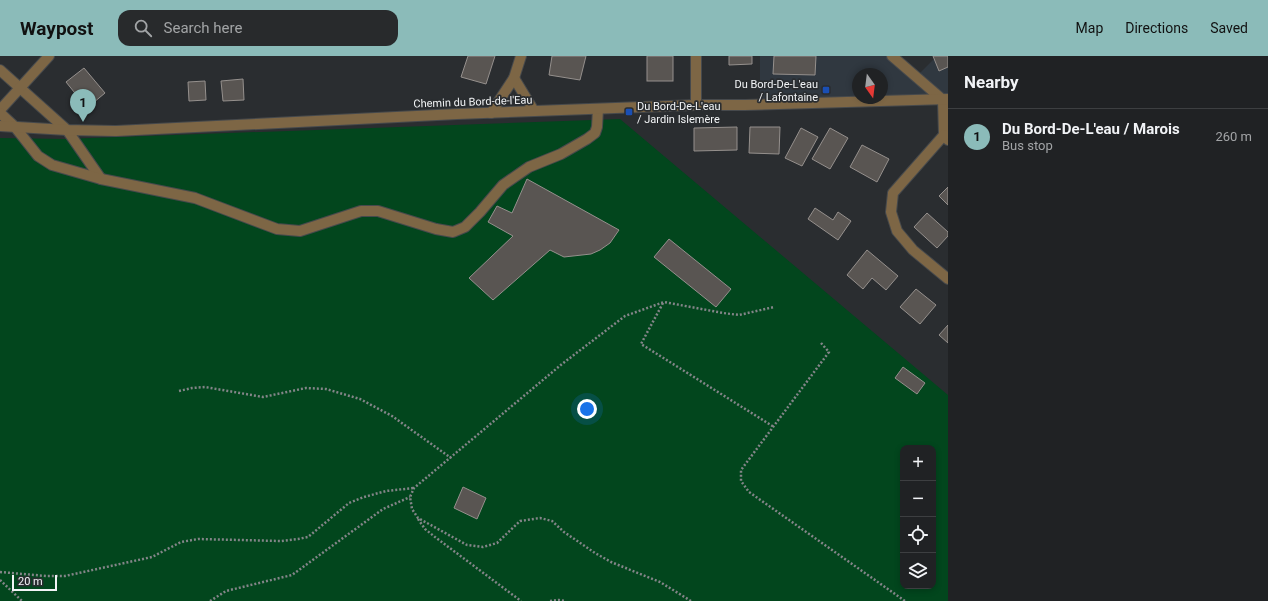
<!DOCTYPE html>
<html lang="en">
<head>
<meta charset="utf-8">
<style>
	body { margin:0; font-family:Roboto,sans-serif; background:#282a2c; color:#f1f3f6 }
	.controls { position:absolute; right:12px; bottom:12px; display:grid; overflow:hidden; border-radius:8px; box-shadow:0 2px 6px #0003 }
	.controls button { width:36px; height:36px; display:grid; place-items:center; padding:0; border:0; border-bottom:1px solid #3d3f41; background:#202224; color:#f1f3f6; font:20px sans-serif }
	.compass { position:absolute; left:852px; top:12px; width:36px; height:36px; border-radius:50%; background:#202224; box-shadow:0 2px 6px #0003; rotate:166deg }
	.scale { position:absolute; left:12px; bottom:10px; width:45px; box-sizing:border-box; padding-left:4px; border:2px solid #f2f4f6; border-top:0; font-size:11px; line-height:14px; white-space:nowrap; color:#f2f4f6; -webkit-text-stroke:3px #2a2d30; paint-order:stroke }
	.you { position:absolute; left:587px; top:353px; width:14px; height:14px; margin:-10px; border:3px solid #fff; border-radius:50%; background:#1a73e8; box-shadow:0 0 0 6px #1a73e833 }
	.badge { display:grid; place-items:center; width:26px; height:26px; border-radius:50%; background:#8bbbb9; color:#111; font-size:13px; font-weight:700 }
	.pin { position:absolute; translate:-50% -33px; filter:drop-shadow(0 1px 2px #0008) }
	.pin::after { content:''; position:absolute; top:21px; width:14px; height:12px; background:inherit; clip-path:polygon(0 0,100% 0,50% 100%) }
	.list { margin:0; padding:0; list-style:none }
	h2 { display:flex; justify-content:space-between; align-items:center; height:52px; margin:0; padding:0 16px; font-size:17px }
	h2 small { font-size:13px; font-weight:400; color:#a2a4a6 }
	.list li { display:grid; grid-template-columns:26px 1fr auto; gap:12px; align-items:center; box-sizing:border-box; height:56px; padding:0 16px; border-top:1px solid #3d3f41 }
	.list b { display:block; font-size:15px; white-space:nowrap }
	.list p { margin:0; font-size:13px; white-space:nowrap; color:#a2a4a6 }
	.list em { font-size:13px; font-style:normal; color:#a2a4a6 }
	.icon { flex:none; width:22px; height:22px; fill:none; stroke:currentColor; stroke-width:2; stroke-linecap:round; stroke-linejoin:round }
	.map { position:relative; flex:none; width:948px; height:545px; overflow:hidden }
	header { display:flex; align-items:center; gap:24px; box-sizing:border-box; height:56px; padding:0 20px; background:#8bbbb9; color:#111 }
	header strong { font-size:19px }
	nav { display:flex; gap:22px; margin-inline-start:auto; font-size:14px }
	.search { width:280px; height:36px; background:#282a2c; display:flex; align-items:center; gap:10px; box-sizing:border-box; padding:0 14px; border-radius:12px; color:#a2a4a6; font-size:15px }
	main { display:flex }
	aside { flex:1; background:#202224 }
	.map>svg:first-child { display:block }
	.built { fill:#303840; fill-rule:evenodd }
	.green { fill:#02461d; fill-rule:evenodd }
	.building { fill:#595552; stroke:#95908d }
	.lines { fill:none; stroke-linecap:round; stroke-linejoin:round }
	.minor-casing { stroke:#46494c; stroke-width:12 }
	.path { stroke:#838588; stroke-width:2.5; stroke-dasharray:2 2; stroke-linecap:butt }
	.minor { stroke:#7d6645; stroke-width:10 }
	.transit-dot { fill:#1a4fb4; stroke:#2a2d30; stroke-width:1.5 }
	.labels { text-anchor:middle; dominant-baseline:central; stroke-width:3.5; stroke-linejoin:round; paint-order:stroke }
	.poi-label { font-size:11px; fill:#f2f4f6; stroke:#2a2d30; text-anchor:end }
	.street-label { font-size:11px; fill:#f2f4f6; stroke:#2a2d30 }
</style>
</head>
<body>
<header>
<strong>Waypost</strong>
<div class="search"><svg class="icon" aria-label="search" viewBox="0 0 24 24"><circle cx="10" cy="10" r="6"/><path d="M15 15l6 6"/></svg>Search here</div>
<nav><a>Map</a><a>Directions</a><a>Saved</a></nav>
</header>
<main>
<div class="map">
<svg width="948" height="545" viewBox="0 0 948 545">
	<rect width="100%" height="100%" fill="#2a2d30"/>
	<path class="built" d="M760 0H896L919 18 937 0H948V43L760 46ZM858 18H882V42H858Z"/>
	<path class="green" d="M620 63 948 339V545H0V82L64 83ZM903 392H933V530H903Z"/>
	<g class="building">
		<path d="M468 0H495L486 28 461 21Z"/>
		<path d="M552 0H586L580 24 549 19Z"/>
		<rect x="647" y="0" width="26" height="25"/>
		<path d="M729 0H752V8L729 9Z"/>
		<path d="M774 0H816L815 19 773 18Z"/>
		<path d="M933 0H948V11L939 15Z"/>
		<path d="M84 12 105 37 87 52 66 26Z"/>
		<path d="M243 23 244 44 223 45 221 25Z"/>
		<path d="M205 25 206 44 189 45 188 26Z"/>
		<path d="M737 71V94L694 95V72Z"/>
		<path d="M750 71H780L779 98 749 97Z"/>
		<path d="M801 72 818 81 802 110 785 102Z"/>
		<path d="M830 72 848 82 830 113 812 103Z"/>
		<path d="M862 89 889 103 877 126 850 111Z"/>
		<path d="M527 123 619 174 610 187 600 194 591 198 564 201 550 194 493 244 469 222 513 180 488 166 497 150 512 157Z"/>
		<path d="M948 131V149L939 140Z"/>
		<path d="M815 152 833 164 838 156 851 165 838 184 808 163Z"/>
		<path d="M927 157 948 176V180L937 192 914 171Z"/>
		<path d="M669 183 731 233 716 251 654 201Z"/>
		<path d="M867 194 898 220 886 234 872 222 863 233 847 219Z"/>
		<path d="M916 233 936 249 920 268 900 251Z"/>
		<path d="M948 269V287L939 279Z"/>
		<path d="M903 311 925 327 917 338 895 322Z"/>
		<path d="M463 431 486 442 477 463 454 452Z"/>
	</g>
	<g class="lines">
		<g class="minor-casing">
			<g id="minor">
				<path d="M892 0 943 44 944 79 948 84"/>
				<path d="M0 14 67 74 101 123"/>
				<path d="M514 22 534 55"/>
				<path d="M696 49V0"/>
				<path d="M0 54 49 0"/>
				<path d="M0 57 15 71 38 100 52 109 101 123 195 142 277 173 300 175 361 155H378L436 173 453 176 465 171 480 156 503 129 529 111 561 98 587 83 595 77 597 71 598 53"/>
				<path d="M491 57 514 22 521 0"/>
				<path d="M0 70 67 74 116 75 457 58 696 49H745L948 43"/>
				<path d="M944 79 893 137 891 156 897 175 913 194 948 223"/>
			</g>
		</g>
		<g class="path">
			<path d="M663 247 641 288 774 371"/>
			<path d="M821 287 829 296 741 414V425L749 436 905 545"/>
			<path d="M179 335 192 332 205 331 263 341 306 332 326 333 360 343 392 360 451 402"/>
			<path d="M418 463 425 473 435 481 521 545"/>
			<path d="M0 516 46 520H65L152 501 181 486 198 483 281 485 298 483 308 481 349 447 364 441 386 435 414 432"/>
			<path d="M0 524 22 545"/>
			<path d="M210 545 226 535 292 519 383 453 410 441"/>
			<path d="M550 545 559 544 565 545"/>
			<path d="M691 545 660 526 611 506 595 497 564 476 552 465 540 462 520 465 497 487 483 491 467 489 418 462 412 453 410 441 414 432 562 308 625 260 664 246 723 257 739 259 774 251"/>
		</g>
		<use href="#minor" class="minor"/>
	</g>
	<g class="transit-dot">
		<rect x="822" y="30" width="8" height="8" rx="2"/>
		<rect x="625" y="52" width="8" height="8" rx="2"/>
	</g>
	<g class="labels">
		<g class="poi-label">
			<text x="818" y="28">Du Bord-De-L'eau<tspan x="818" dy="13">/ Lafontaine</tspan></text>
			<text x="637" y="50" text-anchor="start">Du Bord-De-L'eau<tspan x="637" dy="13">/ Jardin Islemère</tspan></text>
		</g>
		<g class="street-label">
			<text transform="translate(473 46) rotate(-2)">Chemin du Bord-de-l'Eau</text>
		</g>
	</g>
</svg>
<div class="controls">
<button>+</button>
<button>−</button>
<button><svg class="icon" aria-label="locate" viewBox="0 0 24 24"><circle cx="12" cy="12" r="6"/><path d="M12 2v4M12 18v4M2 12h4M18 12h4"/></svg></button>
<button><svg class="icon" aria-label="layers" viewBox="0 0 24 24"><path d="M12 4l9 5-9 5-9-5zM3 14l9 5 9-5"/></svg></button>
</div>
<svg class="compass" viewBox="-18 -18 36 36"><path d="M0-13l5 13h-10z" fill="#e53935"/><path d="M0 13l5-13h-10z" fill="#a2a4a6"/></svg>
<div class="scale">20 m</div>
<div class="you"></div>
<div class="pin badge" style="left:83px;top:66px">1</div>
</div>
<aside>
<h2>Nearby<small></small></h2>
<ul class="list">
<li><span class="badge">1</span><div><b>Du Bord-De-L'eau / Marois</b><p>Bus stop</p></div><em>260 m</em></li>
</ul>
</aside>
</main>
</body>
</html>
